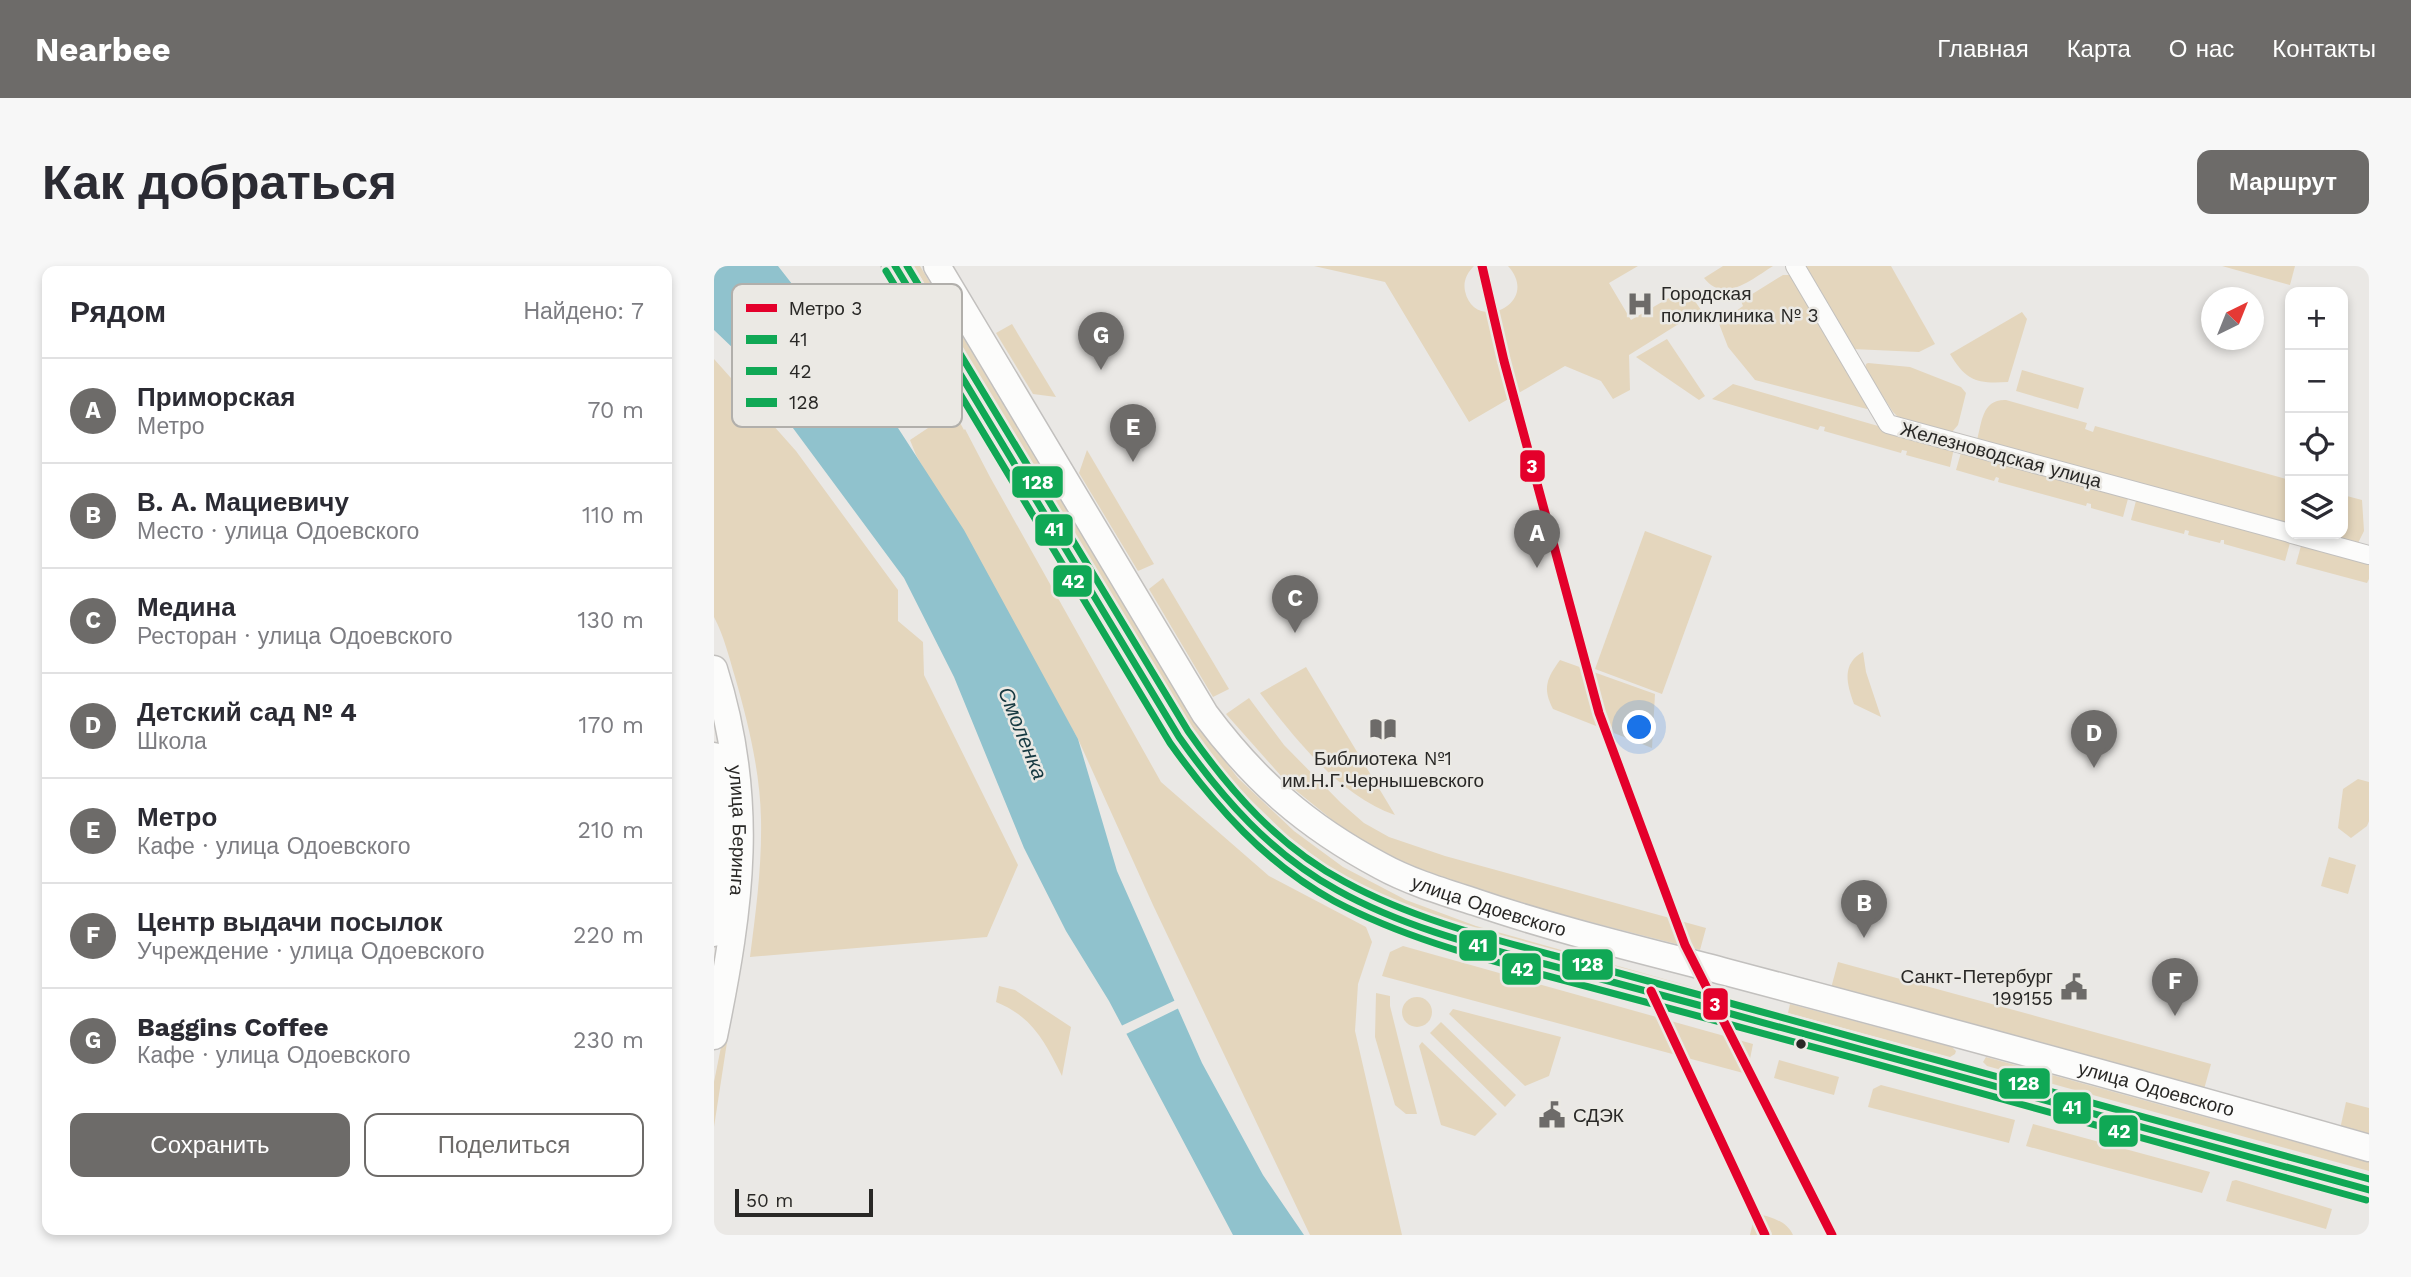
<!DOCTYPE html>
<html lang="ru">
<head>
<meta charset="utf-8">
<style>
	body { margin:0; font-family:"Work Sans",sans-serif; background:#f7f7f7; color:#2b2b33 }
	.controls { position:absolute; right:21px; top:21px; display:grid; overflow:hidden; border-radius:14px; box-shadow:0 4px 10px #0003 }
	.controls button { width:63px; height:63px; display:grid; place-items:center; padding:0; border:0; border-bottom:2px solid #e1e1e2; background:#fff; color:#2b2b33; font:35px sans-serif }
	.compass { position:absolute; left:1487px; top:21px; width:63px; height:63px; border-radius:50%; background:#fff; box-shadow:0 4px 10px #0003; rotate:43deg }
	.scale { position:absolute; left:21px; bottom:18px; width:138px; box-sizing:border-box; padding-left:7px; border:4px solid #292826; border-top:0; font-size:19px; line-height:24px; white-space:nowrap; color:#292826; -webkit-text-stroke:5px #ebe9e4; paint-order:stroke }
	.you { position:absolute; left:926px; top:462px; width:24px; height:24px; margin:-18px; border:5px solid #fff; border-radius:50%; background:#1a73e8; box-shadow:0 0 0 10px #1a73e833 }
	.badge { display:grid; place-items:center; width:46px; height:46px; border-radius:50%; background:#6d6b69; color:#fff; font-size:23px; font-weight:700 }
	.pin { position:absolute; translate:-50% -58px; filter:drop-shadow(0 2px 4px #0008) }
	.pin::after { content:''; position:absolute; top:37px; width:24px; height:21px; background:inherit; clip-path:polygon(0 0,100% 0,50% 100%) }
	.list { margin:0; padding:0; list-style:none }
	h2 { display:flex; justify-content:space-between; align-items:center; height:91px; margin:0; padding:0 28px; font-size:30px }
	h2 small { font-size:23px; font-weight:400; color:#7c7c81 }
	.list li { display:grid; grid-template-columns:46px 1fr auto; gap:21px; align-items:center; box-sizing:border-box; height:105px; padding:0 28px; border-top:2px solid #e1e1e2 }
	.list b { display:block; font-size:26px; white-space:nowrap }
	.list p { margin:0; font-size:23px; white-space:nowrap; color:#7c7c81 }
	.list em { font-size:23px; font-style:normal; color:#7c7c81 }
	.actions { display:flex; gap:14px; padding:21px 28px }
	.actions a { flex:1; padding:16px 0; border:2px solid #6d6b69; border-radius:14px; text-align:center; font-size:24px; color:#6d6b69 }
	.actions .main { background:#6d6b69; color:#fff }
	.icon { flex:none; width:38px; height:38px; fill:none; stroke:currentColor; stroke-width:2; stroke-linecap:round; stroke-linejoin:round }
	.map { position:relative; flex:none; width:1655px; height:969px; overflow:hidden; border-radius:14px }
	header { display:flex; align-items:center; gap:42px; box-sizing:border-box; height:98px; padding:0 35px; background:#6d6b69; color:#fff }
	header strong { font-size:33px }
	nav { display:flex; gap:38px; margin-inline-start:auto; font-size:24px }
	.intro { display:flex; align-items:center; justify-content:space-between; box-sizing:border-box; height:168px; padding:0 42px }
	h1 { margin:0; font-size:49px }
	.button { padding:18px 32px; border-radius:14px; background:#6d6b69; color:#fff; font-size:24px; font-weight:700 }
	main { display:flex; gap:42px; padding:0 42px }
	aside { flex:1; background:#fff; border-radius:14px; box-shadow:0 4px 10px #0003 }
	.map>svg:first-child { display:block }
	.green { fill:#e4d6bd }
	.water { fill:#90c2cd }
	.pier { fill:#eae8e5 }
	.lines { fill:none; stroke-linecap:round; stroke-linejoin:round }
	.street-casing { stroke:#c2c0be; stroke-width:20 }
	.secondary-casing { stroke:#c2c0be; stroke-width:29 }
	.street { stroke:#fcfcfb; stroke-width:18 }
	.secondary { stroke:#fcfcfb; stroke-width:26 }
	.bus-1-casing { stroke:#ebe9e4; stroke-width:12 }
	.bus-2-casing { stroke:#ebe9e4; stroke-width:12 }
	.bus-3-casing { stroke:#ebe9e4; stroke-width:12 }
	.bus-1 { stroke:#10a855; stroke-width:7 }
	.bus-2 { stroke:#10a855; stroke-width:7 }
	.bus-3 { stroke:#10a855; stroke-width:7 }
	.metro-1-casing { stroke:#ebe9e4; stroke-width:14 }
	.metro-1 { stroke:#e4002b; stroke-width:9 }
	.bus-dot { fill:#292826; stroke:#ebe9e4; stroke-width:2.5 }
	.labels { text-anchor:middle; dominant-baseline:central; stroke-width:5; stroke-linejoin:round; paint-order:stroke }
	.poi-label { font-size:19px; fill:#292826; stroke:#ebe9e4; text-anchor:start }
	.street-label { font-size:19px; fill:#292826; stroke:#ebe9e4 }
	.water-label { font-size:21px; font-style:italic; fill:#163941; stroke:#ebe9e4 }
	.key { fill:#ebe9e4; stroke:#b1afab; stroke-width:2 }
	.key-label { font-size:19px; fill:#292826 }
	.line-badge { stroke:#ebe9e4; stroke-width:2.5 }
	.badge-label { font-size:19px; text-anchor:middle; font-weight:bold; fill:#fff }
</style>
</head>
<body>
<header>
<strong>Nearbee</strong>
<nav><a>Главная</a><a>Карта</a><a>О нас</a><a>Контакты</a></nav>
</header>
<div class="intro"><h1>Как добраться</h1><a class="button">Маршрут</a></div>
<main>
<aside>
<h2>Рядом<small>Найдено: 7</small></h2>
<ul class="list">
<li><span class="badge">A</span><div><b>Приморская</b><p>Метро</p></div><em>70 m</em></li>
<li><span class="badge">B</span><div><b>В. А. Мациевичу</b><p>Место · улица Одоевского</p></div><em>110 m</em></li>
<li><span class="badge">C</span><div><b>Медина</b><p>Ресторан · улица Одоевского</p></div><em>130 m</em></li>
<li><span class="badge">D</span><div><b>Детский сад № 4</b><p>Школа</p></div><em>170 m</em></li>
<li><span class="badge">E</span><div><b>Метро</b><p>Кафе · улица Одоевского</p></div><em>210 m</em></li>
<li><span class="badge">F</span><div><b>Центр выдачи посылок</b><p>Учреждение · улица Одоевского</p></div><em>220 m</em></li>
<li><span class="badge">G</span><div><b>Baggins Coffee</b><p>Кафе · улица Одоевского</p></div><em>230 m</em></li>
</ul>
<div class="actions"><a class="main">Сохранить</a><a>Поделиться</a></div>
</aside>
<div class="map">
<svg width="1655" height="969" viewBox="0 0 1655 969">
	<rect width="100%" height="100%" fill="#eae8e5"/>
	<g class="green">
		<path d="M200 0H206L476 450 524 512 580 565 629 601 692 634 762 660 1060 744 1059 751 761 666 690 640 624 608 574 570 519 517 469 451Z"/>
		<path d="M600 0H760C753 7 749 15 751 25 760 68 828 38 794 0H924L895 17 917 54 972 22 987 44 915 89 916 124 899 133 887 115 851 100 755 156 671 16Z"/>
		<path d="M1009 0H1059C1038 13 1010 38 990 12Z"/>
		<path d="M1090 0H1177L1221 78 1205 86 1138 83Z"/>
		<path d="M1508 0H1581L1576 19Z"/>
		<path d="M1069 9H1076L1081 14 1156 140 1153 143 1041 114 1014 81 1002 50 1007 49 1011 53 1029 40 1027 35Z"/>
		<path d="M1308 46 1313 53 1294 116C1263 118 1252 115 1236 88Z"/>
		<path d="M298 58 342 131 319 128 282 67Z"/>
		<path d="M953 73 991 130 985 134 922 91Z"/>
		<path d="M0 93 82 185 184 324V355L209 376 210 409 304 599 273 671 36 691C42 645 48 599 47 553 46 505 34 456 21 411 15 391 10 370 0 351Z"/>
		<path d="M1154 97 1196 101 1247 121 1252 127 1244 159 1238 166 1186 153 1179 146 1151 103 1152 98Z"/>
		<path d="M1308 104 1370 122 1364 143 1302 125Z"/>
		<path d="M1019 118 1240 182 1236 201 1192 189 1193 185 1188 184 1187 187 1110 165 1111 161 1106 160 1104 164 998 133Z"/>
		<path d="M1292 134 1373 157 1371 163 1379 166 1381 160 1576 214V260L1263 174C1268 156 1268 133 1292 134Z"/>
		<path d="M245 155 250 164 251 163 276 211 447 516 555 610 652 661 658 676 644 718 641 765 688 969H596L439 639 364 473 202 189 196 174 214 162Z"/>
		<path d="M1248 183 1415 229 1409 251 1377 242V238L1373 237 1372 240 1284 216 1285 212 1282 211 1280 215 1242 204Z"/>
		<path d="M373 184 440 298 424 305 365 207Z"/>
		<path d="M1629 229 1648 234 1650 265 1643 279 1604 268H1629Z"/>
		<path d="M1423 231 1577 273 1571 295 1510 278V274H1507L1506 277 1474 269 1475 265 1471 264 1470 268 1417 254Z"/>
		<path d="M931 265 998 290 948 428 881 403Z"/>
		<path d="M1588 276 1655 294V313L1653 317 1582 298Z"/>
		<path d="M449 312 515 423 499 431 435 323Z"/>
		<path d="M1149 386 1152 406 1167 451 1140 438C1133 418 1127 398 1149 386Z"/>
		<path d="M846 394 941 428 938 482 839 443C828 422 833 412 846 394Z"/>
		<path d="M592 401 681 549C627 531 580 472 546 427Z"/>
		<path d="M535 432 570 479 627 537 650 557 675 571 731 590 992 662 986 684 758 626 722 613 642 573 575 519 512 448Z"/>
		<path d="M1644 513 1655 516V555L1653 560 1637 572 1624 562 1629 523Z"/>
		<path d="M1615 591 1642 599 1634 628 1607 620Z"/>
		<path d="M689 680 1039 778 1033 808 668 710 676 686Z"/>
		<path d="M1124 696 1497 798 1489 827 1116 726Z"/>
		<path d="M285 720 301 724 357 761 348 810C331 776 319 751 282 736Z"/>
		<path d="M662 727 676 730V740L703 848H692L681 839 661 771Z"/>
		<circle cx="703" cy="746" r="15"/>
		<path d="M16 736 19 737 0 861V816Z"/>
		<path d="M1076 738 1238 781 1242 785 1241 788 1236 791 1074 747Z"/>
		<path d="M739 743 847 771 835 810 811 820 735 748Z"/>
		<path d="M727 756 802 829 791 841 716 767Z"/>
		<path d="M708 776 783 848 761 870 727 859 705 780Z"/>
		<path d="M1272 791 1655 896V905L1273 800 1269 796Z"/>
		<path d="M1065 794 1125 811 1120 829 1060 812Z"/>
		<path d="M1167 819 1301 854 1295 877 1154 841 1159 823Z"/>
		<path d="M1632 836 1655 842V871L1626 863Z"/>
		<path d="M1319 858 1496 906 1488 927 1312 880Z"/>
		<path d="M1522 914 1618 943 1612 963 1512 935 1518 915Z"/>
		<path d="M1041 947C1056 951 1072 954 1079 969H1036Z"/>
	</g>
	<path class="water" d="M0 0H64L153 114 250 264 364 473 403 605 488 797 549 909 590 969H519L395 735 352 665 310 582 240 411 190 312 22 85 0 64Z"/>
	<path class="pier" d="M464 733 467 741 410 769 405 761Z"/>
	<g class="lines">
		<g class="street-casing">
			<g id="street">
				<path d="M1081 0 1174 158 1576 267"/>
				<path d="M1578 268 1655 289"/>
			</g>
		</g>
		<g class="secondary-casing">
			<g id="secondary">
				<path d="M181 0 465 471C503 527 549 579 607 615 654 644 708 661 760 679L1158 786 1655 924"/>
				<path id="s1" d="M223 0 491 448C541 515 592 560 667 600 696 616 730 626 761 636 843 664 928 684 1012 706 1227 763 1441 821 1655 882"/>
				<path id="s2" d="M0 403C41 533 27 638 0 770"/>
				<path d="M0 490C7 550 10 607 0 667"/>
			</g>
		</g>
		<use href="#street" class="street"/>
		<use href="#secondary" class="secondary"/>
		<g class="bus-1-casing">
			<path id="bus-1" d="M181 0 465 471C508 532 557 588 623 624 687 660 760 679 831 698 892 714 953 731 1014 747 1228 805 1441 865 1655 924"/>
		</g>
		<g class="bus-2-casing">
			<path id="bus-2" d="M172 5 456 477C501 540 552 598 620 635 686 670 759 690 830 709 891 725 952 742 1014 758 1227 815 1439 875 1652 934"/>
		</g>
		<g class="bus-3-casing">
			<path id="bus-3" d="M193 0 474 465C516 525 565 581 631 616 695 651 767 670 838 689 898 705 958 721 1019 738 1231 795 1443 854 1655 913"/>
		</g>
		<use href="#bus-1" class="bus-1"/>
		<use href="#bus-2" class="bus-2"/>
		<use href="#bus-3" class="bus-3"/>
		<g class="metro-1-casing">
			<g id="metro-1">
				<path d="M768 0 790 95 885 447 971 679 1118 969"/>
				<path d="M937 725 1051 969"/>
			</g>
		</g>
		<use href="#metro-1" class="metro-1"/>
	</g>
	<defs>
		<g id="hospital-bare" transform="scale(2.1)"><path d="M-5-5h3v3.5h4V-5h3V5h-3V1.5h-4V5h-3Z" fill="#6d6b69" stroke="#ebe9e4" stroke-width="2.5" paint-order="stroke"/></g>
		<g id="library-bare" transform="scale(2.1)"><path d="M-6-4Q-3-5.5-.7-3.5V5Q-3 3-6 4ZM6-4Q3-5.5 .7-3.5V5Q3 3 6 4Z" fill="#6d6b69" stroke="#ebe9e4" stroke-width="2.5" paint-order="stroke"/></g>
		<g id="civic-bare" transform="scale(2.1)"><path d="M-.6-6.5H3V-4.5H.6V-3L4-1V1h2V6H-6V1h2V-1L-.6-3ZM-1.2 2.5V6h2.4V2.5Z" fill="#6d6b69" stroke="#ebe9e4" stroke-width="2.5" paint-order="stroke"/></g>
	</defs>
	<g fill-rule="evenodd">
		<use href="#hospital-bare" x="926" y="38"/>
		<use href="#library-bare" x="669" y="463"/>
		<use href="#civic-bare" x="1360" y="721"/>
		<use href="#civic-bare" x="838" y="849"/>
	</g>
	<circle class="bus-dot" cx="1087" cy="778" r="6"/>
	<g class="labels">
		<g class="poi-label">
			<text x="947" y="27">Городская<tspan x="947" dy="22">поликлиника № 3</tspan></text>
			<text x="669" y="492" text-anchor="middle">Библиотека №1<tspan x="669" dy="22">им.Н.Г.Чернышевского</tspan></text>
			<text x="1339" y="710" text-anchor="end">Санкт-Петербург<tspan x="1339" dy="22">199155</tspan></text>
			<text x="859" y="849">СДЭК</text>
		</g>
		<g class="street-label">
			<text transform="translate(1287 189) rotate(15)">Железноводская улица</text>
			<text stroke="none"><textPath href="#s2" startOffset="164">улица Беринга</textPath></text>
			<text stroke="none"><textPath href="#s1" startOffset="872">улица Одоевского</textPath></text>
			<text stroke="none"><textPath href="#s1" startOffset="1564">улица Одоевского</textPath></text>
		</g>
		<g class="water-label">
			<text transform="translate(309 467) rotate(68)">Смоленка</text>
		</g>
	</g>
	<rect x="18" y="18" width="230" height="143" rx="10" class="key"/>
	<rect x="32" y="38" width="31" height="8" fill="#e4002b"/>
	<rect x="32" y="69" width="31" height="9" fill="#10a855"/>
	<rect x="32" y="101" width="31" height="8" fill="#10a855"/>
	<rect x="32" y="132" width="31" height="9" fill="#10a855"/>
	<g class="key-label">
		<text x="75" y="49">Метро 3</text>
		<text x="75" y="80">41</text>
		<text x="75" y="112">42</text>
		<text x="75" y="143">128</text>
	</g>
	<g class="line-badge">
		<rect x="805" y="183" width="27" height="34" rx="7" fill="#e4002b"/>
		<rect x="297" y="199" width="53" height="34" rx="7" fill="#10a855"/>
		<rect x="320" y="247" width="40" height="34" rx="7" fill="#10a855"/>
		<rect x="338" y="298" width="41" height="34" rx="7" fill="#10a855"/>
		<rect x="744" y="663" width="40" height="33" rx="7" fill="#10a855"/>
		<rect x="847" y="682" width="53" height="33" rx="7" fill="#10a855"/>
		<rect x="787" y="686" width="41" height="34" rx="7" fill="#10a855"/>
		<rect x="988" y="721" width="27" height="34" rx="7" fill="#e4002b"/>
		<rect x="1284" y="801" width="53" height="33" rx="7" fill="#10a855"/>
		<rect x="1338" y="825" width="40" height="34" rx="7" fill="#10a855"/>
		<rect x="1384" y="848" width="41" height="34" rx="7" fill="#10a855"/>
	</g>
	<g class="badge-label">
		<text x="818" y="207">3</text>
		<text x="324" y="223">128</text>
		<text x="340" y="270">41</text>
		<text x="359" y="322">42</text>
		<text x="764" y="686">41</text>
		<text x="874" y="705">128</text>
		<text x="808" y="710">42</text>
		<text x="1001" y="745">3</text>
		<text x="1310" y="824">128</text>
		<text x="1358" y="848">41</text>
		<text x="1405" y="872">42</text>
	</g>
</svg>
<div class="controls">
<button>+</button>
<button>−</button>
<button><svg class="icon" aria-label="locate" viewBox="0 0 24 24"><circle cx="12" cy="12" r="6"/><path d="M12 2v4M12 18v4M2 12h4M18 12h4"/></svg></button>
<button><svg class="icon" aria-label="layers" viewBox="0 0 24 24"><path d="M12 4l9 5-9 5-9-5zM3 14l9 5 9-5"/></svg></button>
</div>
<svg class="compass" viewBox="-18 -18 36 36"><path d="M0-13l5 13h-10z" fill="#e53935"/><path d="M0 13l5-13h-10z" fill="#7c7c81"/></svg>
<div class="scale">50 m</div>
<div class="you"></div>
<div class="pin badge" style="left:823px;top:302px">A</div>
<div class="pin badge" style="left:1150px;top:672px">B</div>
<div class="pin badge" style="left:581px;top:367px">C</div>
<div class="pin badge" style="left:1380px;top:502px">D</div>
<div class="pin badge" style="left:419px;top:196px">E</div>
<div class="pin badge" style="left:1461px;top:750px">F</div>
<div class="pin badge" style="left:387px;top:104px">G</div>
</div>
</main>
</body>
</html>
